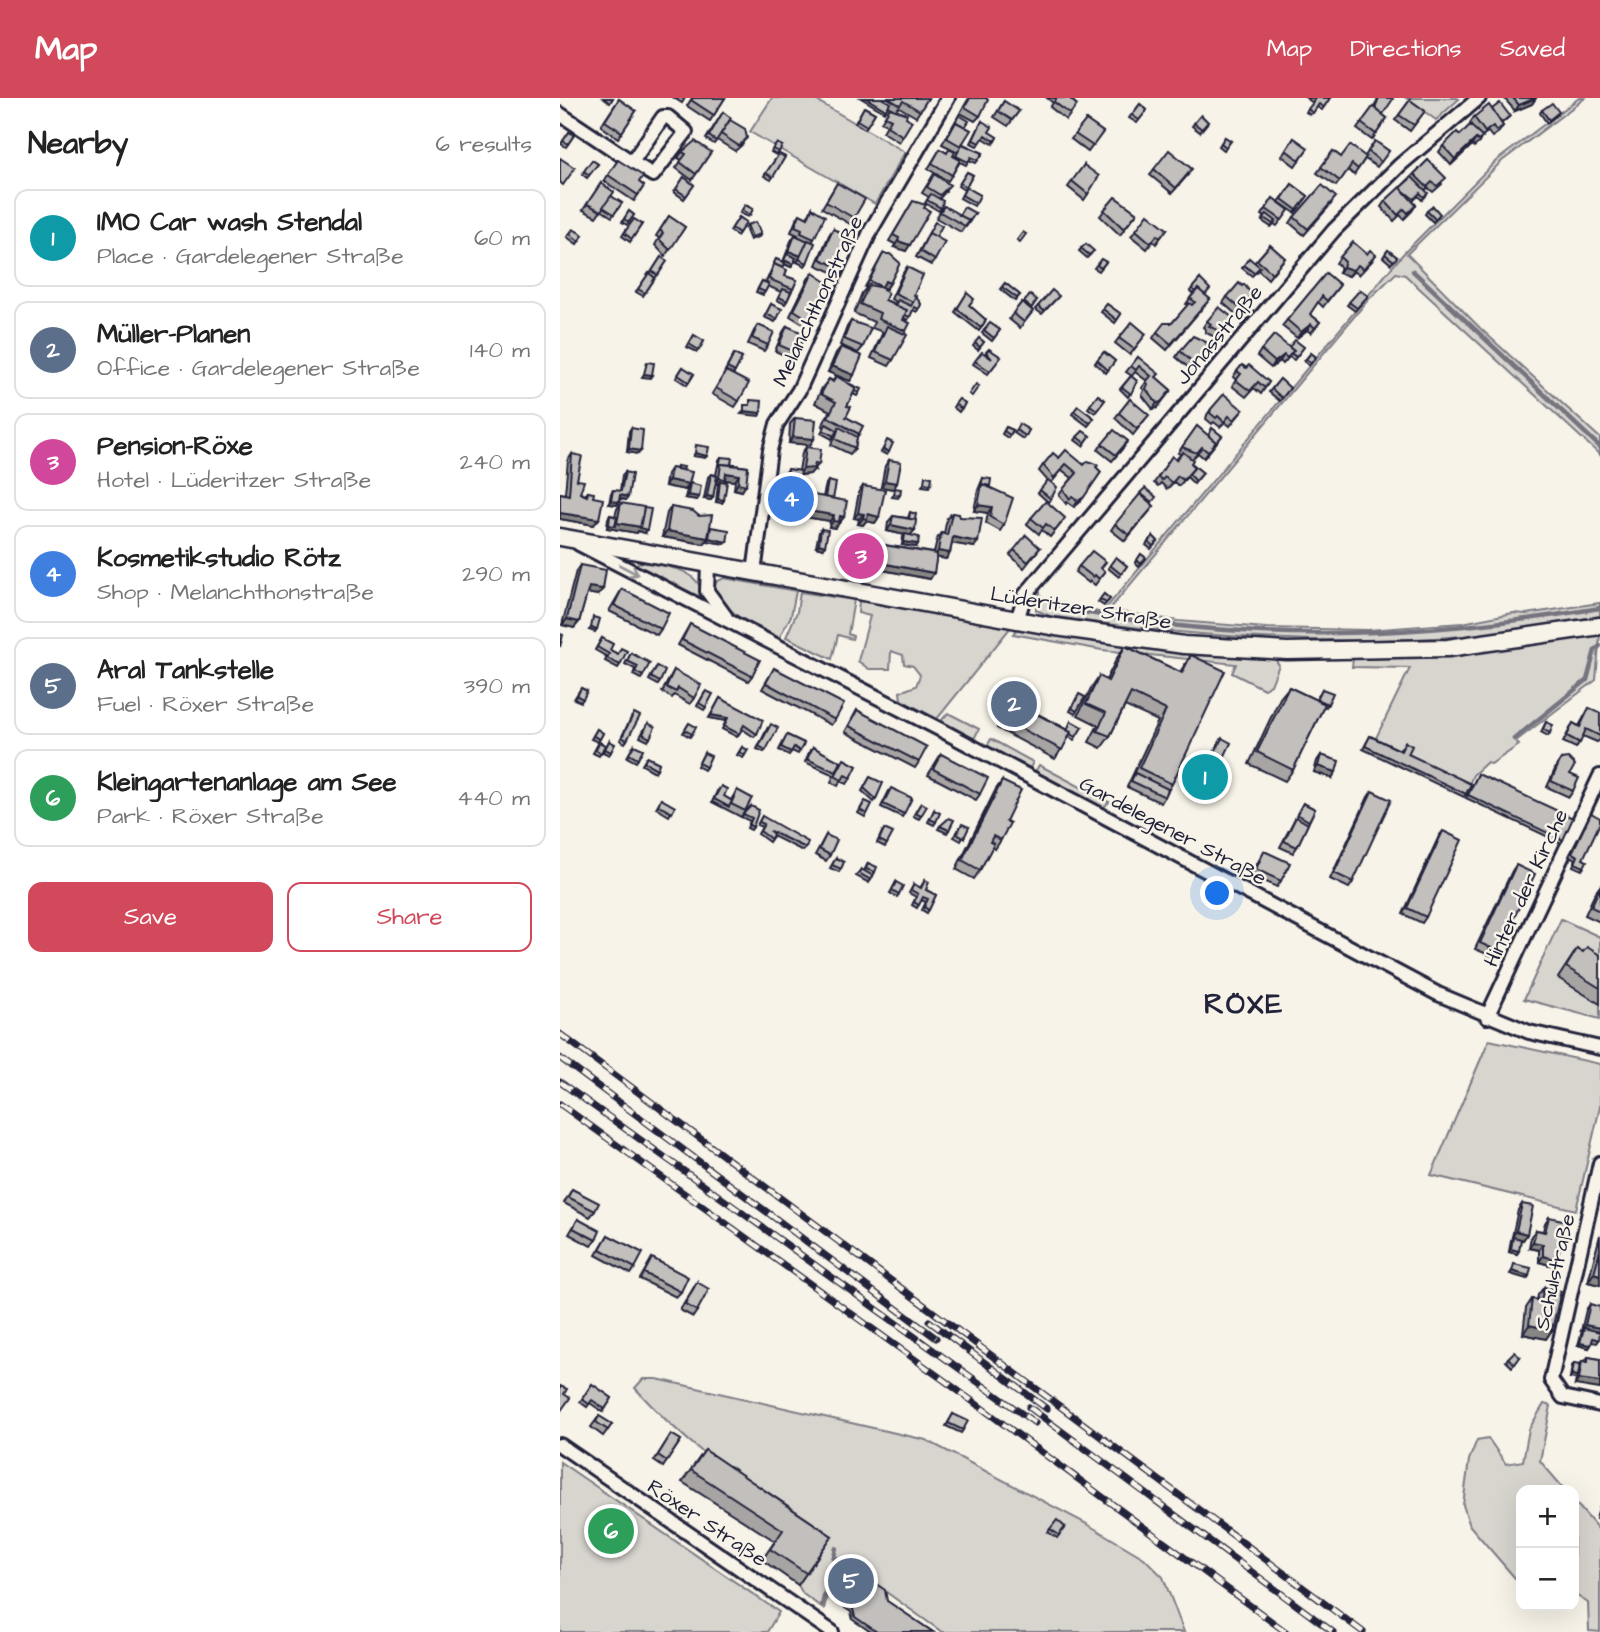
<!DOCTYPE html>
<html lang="en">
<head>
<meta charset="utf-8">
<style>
	body { margin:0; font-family:"Architects Daughter",sans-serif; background:#f2f2f2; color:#222 }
	.controls { position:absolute; right:21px; bottom:21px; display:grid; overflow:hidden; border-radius:14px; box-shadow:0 7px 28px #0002 }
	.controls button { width:63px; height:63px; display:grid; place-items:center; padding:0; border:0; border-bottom:2px solid #e0e0e0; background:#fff; color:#222; font:35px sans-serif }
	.you { position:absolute; left:658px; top:796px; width:24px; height:24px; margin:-18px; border:5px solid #fff; border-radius:50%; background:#1a73e8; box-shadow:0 0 0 10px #1a73e833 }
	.badge { display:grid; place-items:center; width:46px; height:46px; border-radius:50%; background:#d1495b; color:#fff; font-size:23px; font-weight:700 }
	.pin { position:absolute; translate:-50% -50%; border:4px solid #fff; box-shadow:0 2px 7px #0006 }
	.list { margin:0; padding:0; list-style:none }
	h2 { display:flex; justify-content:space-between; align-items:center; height:91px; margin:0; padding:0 28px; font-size:30px }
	h2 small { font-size:23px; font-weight:400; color:#767676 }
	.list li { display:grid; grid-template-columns:46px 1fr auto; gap:21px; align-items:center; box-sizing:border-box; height:98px; margin:0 14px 14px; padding:0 14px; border:2px solid #e0e0e0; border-radius:14px }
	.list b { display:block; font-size:26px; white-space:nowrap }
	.list p { margin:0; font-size:23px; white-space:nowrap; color:#767676 }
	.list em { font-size:23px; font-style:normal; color:#767676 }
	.actions { display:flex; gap:14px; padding:21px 28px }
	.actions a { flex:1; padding:16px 0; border:2px solid #d1495b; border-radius:14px; text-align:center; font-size:24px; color:#d1495b }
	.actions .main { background:#d1495b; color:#fff }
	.map { position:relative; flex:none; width:1040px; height:1534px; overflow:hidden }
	header { display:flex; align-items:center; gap:42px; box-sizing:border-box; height:98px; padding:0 35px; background:#d1495b; color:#fff }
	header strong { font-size:33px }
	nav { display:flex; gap:38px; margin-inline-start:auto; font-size:24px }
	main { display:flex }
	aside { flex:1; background:#fff }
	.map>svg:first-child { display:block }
	.green { fill:#d8d5cf; stroke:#7d7c85; stroke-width:2 }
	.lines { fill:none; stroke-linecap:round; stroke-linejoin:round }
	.stream { stroke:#76747f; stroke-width:4.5 }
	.minor-casing { stroke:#22223b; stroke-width:18 }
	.secondary-casing { stroke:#22223b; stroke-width:21 }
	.minor { stroke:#f7f3e8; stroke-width:12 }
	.secondary { stroke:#f7f3e8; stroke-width:16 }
	.rail-casing { stroke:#22223b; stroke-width:7 }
	.rail { stroke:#f7f3e8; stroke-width:4.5; stroke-dasharray:13; stroke-linecap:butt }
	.wall { fill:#a7a4a3; stroke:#22223b; stroke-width:2 }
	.shaded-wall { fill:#888684; stroke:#22223b; stroke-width:2 }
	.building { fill:#c2bfbd; stroke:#22223b; stroke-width:2 }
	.oneway { stroke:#97959a }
	.labels { text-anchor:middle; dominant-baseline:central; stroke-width:5; stroke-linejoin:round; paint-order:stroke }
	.street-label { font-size:21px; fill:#22223b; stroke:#f7f3e8 }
	.district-label { font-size:28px; font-weight:bold; letter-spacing:2px; fill:#22223b; stroke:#f7f3e8 }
</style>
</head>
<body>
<header>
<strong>Map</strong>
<nav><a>Map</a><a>Directions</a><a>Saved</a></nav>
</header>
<main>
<aside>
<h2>Nearby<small>6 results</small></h2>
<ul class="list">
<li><span class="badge" style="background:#0f9aa8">1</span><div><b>IMO Car wash Stendal</b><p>Place · Gardelegener Straße</p></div><em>60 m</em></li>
<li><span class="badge" style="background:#5c6f8a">2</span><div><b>Müller-Planen</b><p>Office · Gardelegener Straße</p></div><em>140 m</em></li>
<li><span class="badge" style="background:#d1479c">3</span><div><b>Pension-Röxe</b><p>Hotel · Lüderitzer Straße</p></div><em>240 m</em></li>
<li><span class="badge" style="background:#3f7fe0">4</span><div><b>Kosmetikstudio Rötz</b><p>Shop · Melanchthonstraße</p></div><em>290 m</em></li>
<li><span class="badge" style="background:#5c6f8a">5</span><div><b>Aral Tankstelle</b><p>Fuel · Röxer Straße</p></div><em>390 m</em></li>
<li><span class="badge" style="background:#2e9e5b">6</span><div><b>Kleingartenanlage am See</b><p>Park · Röxer Straße</p></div><em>440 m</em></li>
</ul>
<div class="actions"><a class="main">Save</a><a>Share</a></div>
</aside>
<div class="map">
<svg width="1040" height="1534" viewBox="0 0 1040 1534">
	<rect width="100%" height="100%" fill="#f7f3e8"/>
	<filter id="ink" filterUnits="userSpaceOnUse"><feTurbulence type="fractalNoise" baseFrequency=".0143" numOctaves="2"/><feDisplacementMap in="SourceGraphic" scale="14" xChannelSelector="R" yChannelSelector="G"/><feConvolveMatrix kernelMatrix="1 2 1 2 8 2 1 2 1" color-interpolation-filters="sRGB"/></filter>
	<g filter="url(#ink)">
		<g class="green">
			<path d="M212 0H252L345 54 315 106 190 34Z"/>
			<path d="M846 0H897L899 1 876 22Z"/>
			<path d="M1019 0H1025L942 63 847 156 921 231 1040 340V357L845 177 836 175 808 202 549 512 618 523 706 530 808 532 902 525 953 515 966 516 1040 505V518C995 525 949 534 903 538 764 549 628 539 490 518L476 512V493L480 495 481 500 542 515 843 156 936 63Z"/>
			<path d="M78 464C107 469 139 468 145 503L75 470Z"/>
			<path d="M164 480 236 493 231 518 219 540C194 528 166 517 154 490L156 484Z"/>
			<path d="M240 494 294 502 288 536 293 538 292 541 278 537 272 561 226 539 237 514Z"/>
			<path d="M299 503 451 529 377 621 341 602 340 594 356 588 360 577 353 568 344 566 343 557 331 553 330 571H309L298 563 310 518 298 515Z"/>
			<path d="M457 531 607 552 714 560 719 567 711 587 704 591 672 575 676 566 542 552 453 536Z"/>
			<path d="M1040 536 1036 582 956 643 959 647 931 666 927 664 913 677 908 689 814 644 850 570 792 569 793 560 895 556Z"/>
			<path d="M388 615 419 631 414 641 381 623Z"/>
			<path d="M431 641 473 664 470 670 427 648Z"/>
			<path d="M479 667 549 704 543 710 475 674Z"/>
			<path d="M1001 821 1040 839V921L964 901Z"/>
			<path d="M929 942 1040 966V1009L1016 1112 871 1077Z"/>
			<path d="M83 1281H97L366 1342 527 1426 584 1460 603 1479 624 1534H382L277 1459 264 1511 243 1496 238 1487 265 1447C200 1398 129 1351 75 1290Z"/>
			<path d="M984 1306 991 1308 980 1363 1005 1392H961V1487L910 1428 903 1407 909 1362 917 1342 928 1340 946 1366 963 1363 969 1331Z"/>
			<path d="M0 1364 219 1514 207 1534H0Z"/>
			<path d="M1014 1403 1040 1433V1534L1029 1533 1028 1505 1014 1496Z"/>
		</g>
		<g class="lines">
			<g class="stream">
				<path d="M853 173 1040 349"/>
				<path d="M494 508C676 547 858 541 1040 510"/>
				<path d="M954 641 1027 582 1035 552 1040 548"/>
				<path d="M262 1507 276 1450"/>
			</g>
			<g class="minor-casing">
				<g id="minor">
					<path d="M0 16 72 64"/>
					<path d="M103 19H108L126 34 93 77 72 64Z"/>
					<path d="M19 446 383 633 878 896 969 934 1040 950"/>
					<path d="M148 467 147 493 166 519"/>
					<path d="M194 475 210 352 217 326 239 292 311 132 388 0"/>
					<path d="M457 522 465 497 774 132 840 67 919 0"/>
					<path d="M927 919 1040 678"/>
					<path d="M1040 1065 991 1282 1003 1299 1040 1307"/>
					<path d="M0 1347 272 1534"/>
				</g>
			</g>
			<g class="secondary-casing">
				<path id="secondary" d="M0 439 496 529 624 547 727 553 888 550 1040 528"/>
			</g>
			<use href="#minor" class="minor"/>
			<use href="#secondary" class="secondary"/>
			<g class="rail-casing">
				<g id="rail">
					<path d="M0 936 803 1534"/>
					<path d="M0 960 376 1240"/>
					<path d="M0 984 475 1325"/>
					<path d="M0 1006 385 1283 726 1534"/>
					<path d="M369 1223 487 1311"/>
					<path d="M469 1309 773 1534"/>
				</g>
			</g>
			<use href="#rail" class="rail"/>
		</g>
		<g class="wall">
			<path d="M43 0H53L50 5Z"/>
			<path d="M114 0H125L122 5Z"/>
			<path d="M132 0H165L150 23 127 8Z"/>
			<path d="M301 0H368L356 19 339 9 336 12 346 19 343 38 339 44 323 34 327 27 321 24 330 10H332L328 8 324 14Z"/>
			<path d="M409 0H426L420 18 415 23 400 15Z"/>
			<path d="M487 0H509L517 7 506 22 490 9 493 5Z"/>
			<path d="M746 0H770L762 12 757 9 750 17 746 14 753 5Z"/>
			<path d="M818 0H823L822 16 827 20 812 42 797 31 813 9 814 10Z"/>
			<path d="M944 0H976L972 6 955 13Z"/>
			<path d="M59 1 76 13 58 40 41 28Z"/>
			<path d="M850 2 865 13 850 33 835 22Z"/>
			<path d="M444 3 459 13 448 28 434 19Z"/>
			<path d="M580 6 587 12 577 25 569 20Z"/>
			<path d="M304 9 315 15 305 31 295 25Z"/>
			<path d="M932 11 950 18 941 26 943 28 939 34 932 39 928 34 922 38 919 45 914 49 912 47 891 67 879 54 883 48 912 28 910 25 914 19Z"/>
			<path d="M982 12 997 17 987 25 980 15Z"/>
			<path d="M163 14 170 22 183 46 175 53 157 42 154 46 146 41Z"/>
			<path d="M399 17 405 29 403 46 423 55 416 65 409 62 406 67 400 64 388 83 368 71 380 51 395 59 398 54 382 46Z"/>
			<path d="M641 17 648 24 640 34 632 28Z"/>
			<path d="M526 22 543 34 528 54 511 41Z"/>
			<path d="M422 23 429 34 437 39 433 46 423 40 417 48 411 45Z"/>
			<path d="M9 34 14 37 6 49 1 46Z"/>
			<path d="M665 39 671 43 664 52 659 48Z"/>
			<path d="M734 40 748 50 735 68 722 58Z"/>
			<path d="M815 43 829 53 817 69 805 61 794 77 788 72 776 88 757 75 773 53 781 59 805 58Z"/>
			<path d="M214 48H222L216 57 211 54Z"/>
			<path d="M122 54H151L132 82 116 70 122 62 118 60Z"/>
			<path d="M219 56 225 59 211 82 204 78Z"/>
			<path d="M32 62 38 66 27 80 22 76Z"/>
			<path d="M58 62 79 84 84 88 74 103 44 83Z"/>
			<path d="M868 62 882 86 873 94 868 90 865 92 866 98 862 102 858 98 853 103 856 107 852 113 844 121 840 117 834 123 821 109 825 103 840 90Z"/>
			<path d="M524 67 528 96 524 102 508 89Z"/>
			<path d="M594 71 628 77 612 95 590 77Z"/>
			<path d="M407 74 413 77 404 92 398 88Z"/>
			<path d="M374 76 386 93 379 101 381 110 379 113 365 105 369 99 362 95Z"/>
			<path d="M124 79 134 87 124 101 114 94Z"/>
			<path d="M41 85 51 98 62 105 52 119 41 112 36 119 23 112Z"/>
			<path d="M277 85 294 120 290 126 262 110Z"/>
			<path d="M732 86 748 98 735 115 719 104Z"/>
			<path d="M406 89 420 97 414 108 400 100Z"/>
			<path d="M555 99 577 115 560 137 540 118Z"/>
			<path d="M713 100 729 112 717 128 714 126 711 129 702 123 705 119 702 117Z"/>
			<path d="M353 103 346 153 334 149 335 146 329 143Z"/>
			<path d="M772 105 744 137 730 125 734 119Z"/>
			<path d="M185 107 193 111 188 119 180 115Z"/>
			<path d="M384 108 399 117 415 115 406 129 405 128 401 134 376 120Z"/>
			<path d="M252 110 254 141 252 144 247 165 245 168 235 163 231 169 224 166 223 170 225 178 237 182 227 203 225 206 217 202 221 194 208 188 203 197 196 194 202 183 206 184 216 161 223 164 231 143 235 137 238 138V137L231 134 236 122 240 116 247 120Z"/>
			<path d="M69 113 74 117 67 127 62 124Z"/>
			<path d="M867 113 878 119 873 124 865 116Z"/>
			<path d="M109 118 125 129 105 158 95 147 99 140 96 138Z"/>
			<path d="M179 119 186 124 177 138 170 133Z"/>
			<path d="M74 121 82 126 70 144 62 138Z"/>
			<path d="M375 124V162L371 167 356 159Z"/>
			<path d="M187 127 201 136 199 139 190 142 185 130Z"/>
			<path d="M13 131 23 137 17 146 7 139Z"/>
			<path d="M273 131 276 168 272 174 256 167 269 137Z"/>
			<path d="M607 131 596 146 593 143 587 151 571 138 576 132Z"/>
			<path d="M526 146 531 156 527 160 519 153Z"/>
			<path d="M710 147 725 160 708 181 698 172 692 178 682 170 689 160 694 165Z"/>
			<path d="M828 152 837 159 831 166 823 159Z"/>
			<path d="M323 156 330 185 326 191 324 190 323 192 325 202 335 206 336 204 331 201 343 175 347 169 354 197 361 206 357 214 353 212 348 222 343 220V222L346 233 333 262 329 268 311 260 323 234 312 230 314 224 294 215 302 195 307 189H305Z"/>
			<path d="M101 159 107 163 83 198 76 194 89 175 90 176Z"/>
			<path d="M780 159 812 163 799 177 794 173 789 178 779 175 781 170 776 165Z"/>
			<path d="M541 161 546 164 539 173 534 170Z"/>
			<path d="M253 175 250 222 246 228 230 218 248 181Z"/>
			<path d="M640 181 645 197 650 201 607 252 593 240 597 234 612 225 628 207 626 206 633 196 630 193Z"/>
			<path d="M445 185 460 197 455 203 440 191Z"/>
			<path d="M780 187 763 209 758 204 750 216 760 224 751 235 747 232 737 240 722 228 727 222Z"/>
			<path d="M682 188 692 197 677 217 663 205 667 199Z"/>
			<path d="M800 192 808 198 795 213 787 207Z"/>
			<path d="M407 195 409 207 426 222 419 233 395 214Z"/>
			<path d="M470 197 477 202 471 211 473 213 460 230 449 221 462 204 464 205Z"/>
			<path d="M499 198 482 216 475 211 478 208Z"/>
			<path d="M211 206 217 221 215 224 204 219Z"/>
			<path d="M547 206 561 216 555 225 541 214Z"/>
			<path d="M291 223 303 249 298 255 280 247 287 229Z"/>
			<path d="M647 223 668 226 656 240 645 234 646 232 643 229Z"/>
			<path d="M430 225 440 232 432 243 422 235Z"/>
			<path d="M198 227 208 247 204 253 188 246 194 233Z"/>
			<path d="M227 228 237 255 233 261 215 253 223 234Z"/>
			<path d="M586 236 570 257 555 245 559 240Z"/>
			<path d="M134 237 144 243 137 254 127 249Z"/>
			<path d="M419 240 424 244 418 252 413 248Z"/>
			<path d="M281 249 294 277 290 283 268 274 276 255Z"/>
			<path d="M729 249H744L734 262 729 259 723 266 720 263 711 270 697 258 701 252Z"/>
			<path d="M648 250 630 271 616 259 620 253Z"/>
			<path d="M429 251 441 259 428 276 413 266 422 254 425 256Z"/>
			<path d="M544 254 555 263 546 275 535 265Z"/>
			<path d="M751 255 756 259 749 268 744 263Z"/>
			<path d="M174 256 182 260 173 277 179 303 175 309 152 296 166 273H165Z"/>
			<path d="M578 259 596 279 611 292 597 310 593 311 582 297 584 292 582 290 587 283 575 274 572 278 566 274Z"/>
			<path d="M682 267 709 284 701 296 694 290 686 299 672 288 676 282 673 279Z"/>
			<path d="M123 269 134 276 127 287 116 280Z"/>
			<path d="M276 278 299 295 297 298 293 296 287 308 286 319 299 336 297 339 295 350 290 356 271 347 274 337 272 341 261 335 264 329 262 328 270 313 255 305 262 290 269 281 273 283Z"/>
			<path d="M571 278 577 283 568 299 560 291Z"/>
			<path d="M720 281 730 290 720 303 709 294Z"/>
			<path d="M538 297 545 302 535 315 528 310Z"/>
			<path d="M399 301 405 305 399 314 393 309Z"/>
			<path d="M570 301 584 323 573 337 555 320Z"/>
			<path d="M518 308 534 320 528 328 512 316Z"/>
			<path d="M651 311 683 312 670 328 665 324 660 329 654 324 652 326 646 321 647 317Z"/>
			<path d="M235 320 254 341 250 347 229 345 230 326Z"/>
			<path d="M459 326 469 332 463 341 454 335Z"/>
			<path d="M637 328 648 338 652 330 662 338 644 360 638 355 632 361 631 365 643 375 634 386 627 379 619 388 614 384 607 391 601 385 598 388 594 385 612 358 616 362 621 356 618 355Z"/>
			<path d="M446 329 453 332 448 340 442 336Z"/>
			<path d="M71 330 78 356 67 354 69 333Z"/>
			<path d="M523 333 530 338 523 348 515 342Z"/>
			<path d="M542 346 564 349 552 363 538 352Z"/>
			<path d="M246 349 255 372 253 371 250 376 240 377 239 387 237 390 224 388 226 374 228 371 239 373 242 355Z"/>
			<path d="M12 356 20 395 25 397 28 394 33 399 34 427 0 421V395L5 396 8 362Z"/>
			<path d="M161 359 175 367 188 369 182 393 174 391 175 383 165 382 164 384V402L162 405 156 404 158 386H155L153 399 151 402 144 401 148 379 151 376 156 377 159 362Z"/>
			<path d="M499 360 536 369 541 374 519 405 514 409 507 404 506 406 499 397 512 380 502 372 491 385V401L488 404 478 395 488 383 479 373 483 367Z"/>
			<path d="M329 362 337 385 333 391 321 389 325 368Z"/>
			<path d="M117 368 123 372 129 386 139 399 137 402 125 400 128 388 125 392 105 388 107 376 111 370 115 371Z"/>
			<path d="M65 374 68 399 66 402 60 401 57 407 49 406 51 395 53 392 60 393 62 377Z"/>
			<path d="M423 380 429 389 444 427 440 433 426 425 428 415 414 413 418 392Z"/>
			<path d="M268 383 273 401 284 419 275 430 269 429 270 423 225 416 228 395 232 389 247 396 263 399 266 386Z"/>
			<path d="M303 388 319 419 315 425 306 423 303 427 298 426 299 421 294 420 299 394Z"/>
			<path d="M61 405 85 435 78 433 77 435 47 430 48 420 50 417 55 418 57 411Z"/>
			<path d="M591 405 594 408 590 413 565 443 551 432 555 426Z"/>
			<path d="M111 409 150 430 167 444 165 446 147 443V442L144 446 102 439 107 415Z"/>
			<path d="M350 414 351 437 356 449 342 447 343 439 345 437 327 433 328 424 333 418 348 420Z"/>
			<path d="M392 415 400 419 414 449 392 445 390 455 386 461 377 459 370 481 280 464 283 447 288 441 374 455 377 441 381 435 384 436 387 420Z"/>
			<path d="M471 420 501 426 490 439 482 432 479 436 467 426Z"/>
			<path d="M261 431 263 451 256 449 259 434Z"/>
			<path d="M593 438 598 443 591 451 586 447Z"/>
			<path d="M480 450 464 470 450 457 454 452Z"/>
			<path d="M581 456 586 460 579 469 575 465Z"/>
			<path d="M556 459 567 468 559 479 548 470Z"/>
			<path d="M20 467 38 497 27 495 19 524 14 530 2 527 16 473Z"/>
			<path d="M519 468 541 471 545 474 535 487 530 483 529 485 515 474Z"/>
			<path d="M62 491 101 531 97 537 49 513Z"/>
			<path d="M544 496 550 501 544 508 538 504Z"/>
			<path d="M130 526 192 578 188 583 118 547Z"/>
			<path d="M42 540 60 567 58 570 45 563 47 559 35 552Z"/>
			<path d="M565 548 620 574 631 557 612 686 601 705 567 689 598 623 565 608 550 638 541 650 529 644 538 627 518 617 531 590 539 578 546 582 557 560Z"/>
			<path d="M71 555 83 578 81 581 73 577 75 571 65 566Z"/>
			<path d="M214 570 275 622 271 627 202 591Z"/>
			<path d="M95 571 100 584 98 587 89 582Z"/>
			<path d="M114 572 134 600 130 606 114 597 112 600 102 594Z"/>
			<path d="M729 589 756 602 762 591 768 606 766 609 764 608 733 672 725 683 689 666 720 600Z"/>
			<path d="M21 590 27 593 21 604 14 601Z"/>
			<path d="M144 596 146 609 144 612 137 608Z"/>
			<path d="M517 599V613L515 616 510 613Z"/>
			<path d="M160 600 197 636 194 639 182 631 177 639 162 631 166 623 149 620Z"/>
			<path d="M452 603 507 631 522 629 514 642 509 639 495 661 437 630 446 612Z"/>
			<path d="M1029 610 1040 615V642L1037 644 1023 638 1016 650 1003 644 1013 625 1019 628Z"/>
			<path d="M297 612 359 664 355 670 285 634Z"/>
			<path d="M72 618 67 642 65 645 60 642Z"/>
			<path d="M986 624 990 635 988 638 981 634Z"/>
			<path d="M129 625 136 629 130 639 123 635Z"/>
			<path d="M86 628 90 640 88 643 80 639Z"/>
			<path d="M208 629 206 652 204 654 197 651Z"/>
			<path d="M37 631 43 635 38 644 31 641Z"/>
			<path d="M227 637 244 645 238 656 232 653 229 657 219 652Z"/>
			<path d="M810 638 840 652 845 644 848 656 906 696 904 699 803 651Z"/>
			<path d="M662 640 647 695 643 701 629 694 644 662 648 656 652 658Z"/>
			<path d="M49 643 51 654 49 657 43 654Z"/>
			<path d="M39 644 45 647 39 658 33 655Z"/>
			<path d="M74 647 78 661 76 664 67 659Z"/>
			<path d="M182 649 185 657 183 660 177 657Z"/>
			<path d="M250 652 281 664 291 680 287 686 281 683 278 688 271 684 274 677 245 664Z"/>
			<path d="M144 655 146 669 144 672 137 668Z"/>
			<path d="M381 656 420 696 416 702 368 677Z"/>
			<path d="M761 657 772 680 754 674 757 663Z"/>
			<path d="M87 659 99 665 95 674 82 667Z"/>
			<path d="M1001 661 1010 676 1013 693 1009 699 987 689 997 667Z"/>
			<path d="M918 676 1003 742 1001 745 906 700Z"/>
			<path d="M310 679 316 701 314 704 302 693Z"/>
			<path d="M442 683 441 742 435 751 432 749 420 772 414 781 396 771 436 691Z"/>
			<path d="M158 691 164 698 171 702 177 692 185 713 181 719 152 704Z"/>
			<path d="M329 693 344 716 342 719 321 709Z"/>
			<path d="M812 693 793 784 789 790 770 781 808 699Z"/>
			<path d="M101 701 115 709 109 718 96 710Z"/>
			<path d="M743 705 755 711 737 749 733 755 720 749Z"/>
			<path d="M303 706 307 716 305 719 298 715Z"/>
			<path d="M191 708 193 729 191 732 187 730 190 723 181 719Z"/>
			<path d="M359 708 361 718 359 721 353 718Z"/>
			<path d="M374 712 376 724 374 727 368 724Z"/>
			<path d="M1031 715 1023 761 1024 769 1022 772 1013 768 1016 761 1009 758Z"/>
			<path d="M202 718 246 750 243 753 213 738 209 744 198 736 202 729 197 727Z"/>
			<path d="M380 728 389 732 387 735 378 731Z"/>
			<path d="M400 729H409L401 743 394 739Z"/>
			<path d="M883 733 866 819 862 825 843 816 879 738Z"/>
			<path d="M322 734 327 746 325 749 317 745Z"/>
			<path d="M266 737 270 757 266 763 255 757Z"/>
			<path d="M704 753 721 783 717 789 691 777Z"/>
			<path d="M276 760 281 771 279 774 270 770Z"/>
			<path d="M308 765 315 774 309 785 296 778 301 771 304 773Z"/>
			<path d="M956 767 938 853 934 859 915 851 952 773Z"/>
			<path d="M365 782 366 792 376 797 367 815 362 812 366 804 361 802 357 810 352 807 356 799 349 795 354 786 360 790Z"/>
			<path d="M336 784 339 796 337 799 330 795Z"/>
			<path d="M1040 788V824L1025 817 1035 795Z"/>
			<path d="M1017 851 1023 854 1040 857V906L998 880Z"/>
			<path d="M12 1091 35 1113 30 1119 4 1105Z"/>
			<path d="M962 1106 967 1136 963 1142 961 1141 957 1156 949 1154 951 1142 953 1139H952L958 1112Z"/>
			<path d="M989 1119 994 1163 993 1162 990 1167 979 1164V1152L969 1150 971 1138 976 1132 983 1133 985 1125Z"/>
			<path d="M18 1121 36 1142 31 1148 9 1136Z"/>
			<path d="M48 1137 75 1170 71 1176 36 1157Z"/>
			<path d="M1040 1137V1187L1028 1184Z"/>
			<path d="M92 1160 121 1194 116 1199 80 1181Z"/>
			<path d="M137 1184V1213L133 1219 120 1212Z"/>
			<path d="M984 1189 992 1232 986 1241 963 1236 966 1210 972 1201 977 1202 978 1197Z"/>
			<path d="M1030 1206 1039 1242 1037 1245 1032 1244 1029 1250 1018 1247 1022 1233H1021L1026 1212Z"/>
			<path d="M960 1259 952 1269 946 1263 948 1260Z"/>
			<path d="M1028 1259 1040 1261 1015 1287 1016 1281 1010 1280 1012 1268 1014 1265 1020 1266 1022 1263H1025Z"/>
			<path d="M32 1286 52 1300 43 1314 30 1305 27 1309 20 1304Z"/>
			<path d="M393 1316 403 1332 401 1335 386 1328Z"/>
			<path d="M39 1318 52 1326 43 1338 31 1329Z"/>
			<path d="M111 1336 121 1342 103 1369 94 1363Z"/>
			<path d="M145 1352 272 1438 238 1487 202 1462 215 1443 122 1384Z"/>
			<path d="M1040 1407V1422L1036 1421Z"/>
			<path d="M505 1429 497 1440 488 1434 490 1431Z"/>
			<path d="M282 1481 327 1503 373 1534H311L293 1522 291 1514 285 1510 280 1484Z"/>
		</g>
		<g class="shaded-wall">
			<path d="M976 0 972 6 955 13 959 7Z"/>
			<path d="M916 41 912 47 891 67 895 61Z"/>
			<path d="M338 143 350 147 346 153 334 149Z"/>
			<path d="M229 153 241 158 237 164 225 159Z"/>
			<path d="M224 162 233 166 231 169 222 165Z"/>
			<path d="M798 167 789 178 779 175 783 169Z"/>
			<path d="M325 183 330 185 326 191 321 189Z"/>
			<path d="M751 226 747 232 737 240 741 234Z"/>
			<path d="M724 257 720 263 711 270 715 264Z"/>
			<path d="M272 268 294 277 290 283 268 274Z"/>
			<path d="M84 276 92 277 90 280 82 279Z"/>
			<path d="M611 292 597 310 593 311 597 305Z"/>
			<path d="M184 313 201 315 199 318 181 316Z"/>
			<path d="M233 339 254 341 250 347 229 345Z"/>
			<path d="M69 351 81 353 78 356 67 354Z"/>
			<path d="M323 351 329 354 327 357 321 354Z"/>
			<path d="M135 355 147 358 145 360 133 358Z"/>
			<path d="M255 365 259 366 250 376 238 377 243 371Z"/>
			<path d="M166 375 179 377 175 383 165 382 161 387 160 383 158 386H155L159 380Z"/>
			<path d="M109 382 129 386 125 392 105 388Z"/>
			<path d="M325 383 337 385 333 391 321 389Z"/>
			<path d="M178 385 186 387 182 393 174 391Z"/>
			<path d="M226 385 239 387 237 390 224 388Z"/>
			<path d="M364 385 371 386 369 389 362 388Z"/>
			<path d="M334 396 340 397 338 400 332 399Z"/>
			<path d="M60 397 68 399 66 402 58 400Z"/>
			<path d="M128 397 139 399 137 402 125 400Z"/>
			<path d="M147 398 153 399 151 402 144 401Z"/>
			<path d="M524 399 519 405 514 409 518 403Z"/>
			<path d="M158 401 164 402 162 405 156 404Z"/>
			<path d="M51 403 59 404 57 407 49 406Z"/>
			<path d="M418 407 432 409 428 415 414 413Z"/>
			<path d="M229 410 274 417 270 423 225 416Z"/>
			<path d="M0 415 39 421 34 427 0 421Z"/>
			<path d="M298 415 304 416 299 421 294 420Z"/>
			<path d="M308 416 319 419 315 425 306 423 303 427 298 426 303 420Z"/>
			<path d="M280 418 284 419 275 430 269 429 273 423Z"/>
			<path d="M57 425 81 429 87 432 85 435 78 433 77 435 47 430 49 427 55 428Z"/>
			<path d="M331 427 355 432 350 438 327 433Z"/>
			<path d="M107 433 148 440 144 446 102 439Z"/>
			<path d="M393 439 418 444 414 449 389 445Z"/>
			<path d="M149 440 167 444 165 446 147 443Z"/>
			<path d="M344 444 358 446 356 449 342 447Z"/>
			<path d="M259 446 265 448 263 451 256 449Z"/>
			<path d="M378 453 390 455 386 461 374 459Z"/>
			<path d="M284 458 374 475 370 481 280 464Z"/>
			<path d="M29 489 43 491 38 497 25 495Z"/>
			<path d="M7 521 19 524 14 530 2 527Z"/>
			<path d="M31 530 37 531 35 534 29 532Z"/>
			<path d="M151 617 168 620 166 623 149 620Z"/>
			<path d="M758 668 776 674 772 680 754 674Z"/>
			<path d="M956 1133 967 1136 963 1142 952 1139Z"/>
			<path d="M973 1144 983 1146 979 1152 969 1150Z"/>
			<path d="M951 1151 959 1153 957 1156 949 1154Z"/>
			<path d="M995 1156 998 1157 990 1167 979 1164 983 1158Z"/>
			<path d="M952 1173 969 1178 967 1181 950 1176Z"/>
			<path d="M1034 1175 1040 1177V1187L1028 1184Z"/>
			<path d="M969 1227 992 1232 986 1241 963 1236Z"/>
			<path d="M1025 1227 1040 1230V1235L1024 1230 1022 1233H1021Z"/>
			<path d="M1020 1245 1031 1247 1029 1250 1018 1247Z"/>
			<path d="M1012 1277 1018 1278 1016 1281 1010 1280Z"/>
			<path d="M1019 1281 1040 1284V1291L1015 1287Z"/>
		</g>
		<g class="building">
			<path d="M133 0H165L154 17 131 2Z"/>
			<path d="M306 0H321L330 5 326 12Z"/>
			<path d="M328 0H368L360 13 343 3 340 7Z"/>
			<path d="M410 0H426L428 2 420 18 405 9Z"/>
			<path d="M497 0H509L517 7 510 16 494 4Z"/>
			<path d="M752 0H770L764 9 759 6 753 15 748 11 755 2Z"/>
			<path d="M819 0H831L833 1 823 16 815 10Z"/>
			<path d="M953 0H976L959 7Z"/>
			<path d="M59 1 76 13 62 34 45 23Z"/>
			<path d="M850 2 865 13 854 27 839 17Z"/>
			<path d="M444 3 459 13 452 22 438 13Z"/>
			<path d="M940 5 950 18 941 25 932 11Z"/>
			<path d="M992 5 999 14 989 22 982 12Z"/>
			<path d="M580 6 587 12 579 22 572 17Z"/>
			<path d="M929 7 943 28 936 33 933 28 925 34 914 19Z"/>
			<path d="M304 9 315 15 307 28 297 22Z"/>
			<path d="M813 9 827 20 816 36 801 25Z"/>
			<path d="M330 10 347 16 346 19 352 23 343 38 327 28 331 21 325 18Z"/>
			<path d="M163 14 171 20 156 43 149 38Z"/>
			<path d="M399 17 409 23 405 29 396 24 395 25Z"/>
			<path d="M641 17 648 24 642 31 634 25Z"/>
			<path d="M170 22 185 31 187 40 179 48 161 36Z"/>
			<path d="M526 22 543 34 533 48 515 36Z"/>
			<path d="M422 23 432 29 429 34 437 39 435 43 425 37 420 45 413 42Z"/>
			<path d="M396 24 411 32 401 48 387 40Z"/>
			<path d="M910 27 923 39 918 43 916 41 895 61 883 48 897 34 900 37Z"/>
			<path d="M9 34 14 37 8 46 3 43Z"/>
			<path d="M665 39 671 43 666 49 661 45Z"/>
			<path d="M734 40 748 50 739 62 726 52Z"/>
			<path d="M135 43 151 54 136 76 120 64 126 56 122 54Z"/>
			<path d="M815 43 829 53 821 64 808 53Z"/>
			<path d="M217 45 222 48 219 54 213 51Z"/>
			<path d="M402 46 423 55 418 62 411 59 408 64 396 58Z"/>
			<path d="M790 47 806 59 798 71 792 66 780 83 761 69 773 53 781 59Z"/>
			<path d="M380 51 387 55 389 51 395 54 393 58 400 62 392 77 372 65Z"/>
			<path d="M609 52 632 71 616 90 594 71Z"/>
			<path d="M219 56 225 59 213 79 206 75Z"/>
			<path d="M0 60 15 70 3 87 0 84Z"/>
			<path d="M32 62 38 66 29 77 24 73Z"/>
			<path d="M58 62 83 78 79 84 84 88 78 97 48 77Z"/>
			<path d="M868 62 886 80 877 88 872 84 867 89 854 76Z"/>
			<path d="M524 67 539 78 528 96 512 83Z"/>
			<path d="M407 74 413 77 406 89 400 85Z"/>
			<path d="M374 76 390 87 380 97 367 89Z"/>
			<path d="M124 79 134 87 126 98 116 91Z"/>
			<path d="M852 79 868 95 864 99 860 95 854 101 840 90Z"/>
			<path d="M41 85 54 94 41 113 27 106Z"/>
			<path d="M277 85 305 101 294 120 266 104Z"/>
			<path d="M732 86 748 98 737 112 722 101Z"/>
			<path d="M762 87 776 99 748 131 734 119Z"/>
			<path d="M406 89 420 97 416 105 402 97Z"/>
			<path d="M840 89 856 107 848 115 844 111 838 117 825 103Z"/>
			<path d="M371 96 383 103 381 110 367 102Z"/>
			<path d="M51 98 62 105 54 116 43 109Z"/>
			<path d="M555 99 577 115 564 131 544 112Z"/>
			<path d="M713 100 729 112 722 122 706 111Z"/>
			<path d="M353 103 366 107 364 110 370 113 350 147 338 143 339 140 333 137Z"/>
			<path d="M185 107 193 111 190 117 182 112Z"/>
			<path d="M384 108 409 122 405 128 380 114Z"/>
			<path d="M873 108 880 116 875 121 867 113Z"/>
			<path d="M404 109 415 115 408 126 407 125 409 122 399 117Z"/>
			<path d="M252 110 265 118 254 141 241 135 242 131 235 128 240 116 248 120Z"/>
			<path d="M69 113 74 117 69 124 64 121Z"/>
			<path d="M588 116 607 131 600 140 597 137 591 145 576 132Z"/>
			<path d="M707 116 716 123 713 126 704 120Z"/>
			<path d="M109 118 125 129 110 152 99 141 103 135 100 132Z"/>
			<path d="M179 119 186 124 179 135 172 130Z"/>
			<path d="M74 121 82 126 72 141 64 135Z"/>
			<path d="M196 124 201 136 192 139 187 127Z"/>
			<path d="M375 124 382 128 376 139 369 135 368 138H367Z"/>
			<path d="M13 131 23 137 19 143 10 136Z"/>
			<path d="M273 131 289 138 276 168 260 161Z"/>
			<path d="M463 134 466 136 460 144 457 142Z"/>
			<path d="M369 135 385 144 375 162 360 153Z"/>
			<path d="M235 137 248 143 241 158 229 153Z"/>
			<path d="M248 142 255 145 247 165 239 161Z"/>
			<path d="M793 144 807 156 810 152 816 157 803 171 798 167 793 172 783 169 785 164 780 159Z"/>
			<path d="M526 146 534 153 529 157 521 150Z"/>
			<path d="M710 147 725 160 712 175 697 162Z"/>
			<path d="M828 152 837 159 834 163 825 156Z"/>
			<path d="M227 156 236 160 233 166 224 162Z"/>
			<path d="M323 156H330L340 165 330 185 325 183 322 189 309 183Z"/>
			<path d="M101 159 107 163 98 177 92 173Z"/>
			<path d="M689 160 700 169 694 175 684 167Z"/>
			<path d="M216 161 225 165 223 170 214 166 212 169Z"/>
			<path d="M541 161 546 164 541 170 537 167Z"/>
			<path d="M214 166 227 172 225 178 237 182 233 191 209 181Z"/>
			<path d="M347 169 363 177 354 197 356 198 353 204 335 195Z"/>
			<path d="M89 175 95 180 85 195 78 191Z"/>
			<path d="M253 175 268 185 250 222 234 212Z"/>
			<path d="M766 175 780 187 767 203 762 198 750 216 760 224 755 230 751 226 741 234 727 222Z"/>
			<path d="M640 181 650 191 645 197 638 191 635 194 632 190Z"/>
			<path d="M202 183 209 186 205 194 198 191Z"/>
			<path d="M445 185 460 197 457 200 442 189Z"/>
			<path d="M679 185 682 188 684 186 692 197 681 211 667 199Z"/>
			<path d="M309 187 324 190 323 192 328 195 325 202 347 212 343 222 350 225 346 233 318 221 320 215 300 206Z"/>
			<path d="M223 191 231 194 227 203 219 199Z"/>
			<path d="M638 191 650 201 611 246 597 234 604 225H612L629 205 632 207 635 204 630 200Z"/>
			<path d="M492 192 499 198 484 213 478 208Z"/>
			<path d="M800 192 808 198 797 210 789 204Z"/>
			<path d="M407 195 414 201 409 207 426 222 421 230 397 211Z"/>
			<path d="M470 197 477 202 471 210 464 204Z"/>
			<path d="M356 199 361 206 359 211 354 209 350 219 345 217 347 212 335 207 338 202 351 208Z"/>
			<path d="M462 204 473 213 464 224 453 215Z"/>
			<path d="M211 206 222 211 217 221 206 216Z"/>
			<path d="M547 206 561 216 557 222 543 211Z"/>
			<path d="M659 209 673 220 661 234 649 228 651 226 647 223Z"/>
			<path d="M291 223 311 230 303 249 284 241Z"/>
			<path d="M572 224 586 236 574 251 559 240Z"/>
			<path d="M430 225 440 232 434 240 424 232Z"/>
			<path d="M198 227 214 234 208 247 192 240Z"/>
			<path d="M227 228 245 236 237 255 219 247Z"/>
			<path d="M327 228 347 237 333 262 315 254Z"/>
			<path d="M134 237 144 243 139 252 129 246Z"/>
			<path d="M714 237 734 253 727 260 724 257 715 264 701 252Z"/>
			<path d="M633 238 646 244 648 250 634 265 620 253Z"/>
			<path d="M419 240 424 244 420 249 415 245Z"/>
			<path d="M735 242 744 249 736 259 731 255 734 253 729 249Z"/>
			<path d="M281 249 302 258 294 277 272 268Z"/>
			<path d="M429 251 441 259 430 273 415 263 422 254 432 261 426 254Z"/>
			<path d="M544 254 555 263 548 272 537 262Z"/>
			<path d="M751 255 756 259 751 265 746 261Z"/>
			<path d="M174 256 182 260 175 274 167 270Z"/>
			<path d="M578 259 599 276 596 279 611 292 601 304 597 305 586 291 588 286 586 284 591 278 579 268 576 272 571 268Z"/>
			<path d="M87 264 94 265 92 277 84 276Z"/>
			<path d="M682 267 686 270 689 267 709 284 705 290 698 284 690 293 676 282 681 276 677 273Z"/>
			<path d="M123 269 134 276 129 284 118 277Z"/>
			<path d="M166 273 189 285 179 303 156 290Z"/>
			<path d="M276 278 296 290 287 308 291 309 286 319 303 328 299 336 268 319 276 304 261 296 269 281 273 284Z"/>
			<path d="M571 278 577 283 571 296 562 289Z"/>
			<path d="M720 281 730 290 722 300 712 291Z"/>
			<path d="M290 286 301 291 299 295 295 293 296 290Z"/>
			<path d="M416 286 419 288 412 298 409 296Z"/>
			<path d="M664 296 683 312 674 322 669 318 664 324 658 318 656 320 650 315 651 311Z"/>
			<path d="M538 297 545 302 537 312 530 307Z"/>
			<path d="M399 301 405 305 402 311 395 306Z"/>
			<path d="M570 301 589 317 577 331 559 315Z"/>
			<path d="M190 302 202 303 201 315 184 313V307H190Z"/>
			<path d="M518 308 534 320 530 325 514 313Z"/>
			<path d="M235 320 256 322 254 341 233 339Z"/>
			<path d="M266 326 277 332 274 338 263 332Z"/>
			<path d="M459 326 469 332 466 338 456 332Z"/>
			<path d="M637 328 656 344 648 354 642 349 637 355 622 349Z"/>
			<path d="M279 329 297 339 295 350 275 341Z"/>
			<path d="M446 329 453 332 450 337 444 333Z"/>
			<path d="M71 330 83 332 81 353 69 351Z"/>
			<path d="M652 330 662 338 654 347 656 344 649 338Z"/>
			<path d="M554 332 568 343 556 357 542 346Z"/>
			<path d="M523 333 530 338 525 345 517 339Z"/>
			<path d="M327 342 333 345 329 354 323 351Z"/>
			<path d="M136 347 149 349 147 358 135 355Z"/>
			<path d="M246 349 261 351 259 366 255 365 254 370 243 371Z"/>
			<path d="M506 352 524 367 528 363 538 367 536 369 541 374 524 399 518 403 512 398 510 401 503 391 517 375 506 366 494 380 483 367 493 355 499 360Z"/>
			<path d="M623 354 633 362 631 365 635 369 623 382 618 378 612 385 605 379 602 382 598 379 612 358 616 362Z"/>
			<path d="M12 356 22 358 17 382 24 383 20 395 27 398 28 394 34 395 33 399 43 401 39 421 0 415V395L9 397Z"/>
			<path d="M161 359 172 360 171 366H175V367L161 366 159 369Z"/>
			<path d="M329 362 341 364 337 385 325 383Z"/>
			<path d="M631 365 643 375 636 383 629 376 635 369Z"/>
			<path d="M161 366 188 369 186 387 178 385 179 377 166 375 165 381 159 380Z"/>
			<path d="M117 368 124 369 123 372 117 371Z"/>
			<path d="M111 370 132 374 129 386 109 382Z"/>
			<path d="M228 371 241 373 239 387 226 385Z"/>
			<path d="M65 374 72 376 68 399 60 397 59 404 51 403 53 392 61 393Z"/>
			<path d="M151 376 157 378 153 399 147 398Z"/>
			<path d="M365 378 372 379 371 386 364 385Z"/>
			<path d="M423 380 431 381 430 388 422 386 421 387Z"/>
			<path d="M488 382 497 389 491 401 480 392Z"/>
			<path d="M160 383 167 384 164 402 158 401Z"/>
			<path d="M268 383 276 385 273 401 265 399Z"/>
			<path d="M130 385 141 388 139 399 128 397Z"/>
			<path d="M422 386 453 400 444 427 430 419 432 409 418 407Z"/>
			<path d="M303 388 325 392 319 419 308 416 307 421 303 420 304 416 298 415Z"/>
			<path d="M232 389 248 392 247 396 287 403 284 419 280 418 279 424 273 423 274 417 229 410Z"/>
			<path d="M335 390 341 391 340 397 334 396Z"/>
			<path d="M585 390 596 399 592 404 580 395Z"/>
			<path d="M580 396 594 408 569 437 555 426Z"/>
			<path d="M486 403 505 420 495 433 486 426 483 430 471 420Z"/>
			<path d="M61 405 84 409 81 429 57 425Z"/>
			<path d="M111 409 133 413 139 418 152 417 148 440 107 433Z"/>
			<path d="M84 410 91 411 87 432 80 430Z"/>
			<path d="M350 414 356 416 355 422 349 421Z"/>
			<path d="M392 415 399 416 400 419 422 420 418 444 393 439 390 455 378 453 381 435 387 437Z"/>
			<path d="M50 417 57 419 55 428 49 427Z"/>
			<path d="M333 418 356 422 355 432 331 427Z"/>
			<path d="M151 429 169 432 167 444 149 440Z"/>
			<path d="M261 431 268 432 265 448 259 446Z"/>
			<path d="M345 436 359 439 358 446 344 444Z"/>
			<path d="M466 437 480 450 468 464 454 452Z"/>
			<path d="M593 438 598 443 593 448 588 444Z"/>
			<path d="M288 441 377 456 374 475 284 458Z"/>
			<path d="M532 453 546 464 541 470 545 474 539 481 535 477 533 479 519 468Z"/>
			<path d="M581 456 586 460 581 466 577 462Z"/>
			<path d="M556 459 567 468 561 476 550 467Z"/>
			<path d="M20 467 46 472 43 491 29 489 19 524 7 521Z"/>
			<path d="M62 491 109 515 101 531 54 507Z"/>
			<path d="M544 496 550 501 546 505 540 501Z"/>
			<path d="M33 519 40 521 37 531 31 530Z"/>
			<path d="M130 526 200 562 192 578 122 542Z"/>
			<path d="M0 536 3 537 0 549Z"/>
			<path d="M42 540 53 546 50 552 58 556 61 550 67 553 60 567 47 560 49 556 37 549Z"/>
			<path d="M565 548 622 575 631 557 665 573 612 686 579 670 606 612 571 595 550 638 537 633 546 615 526 606 539 578 548 583Z"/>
			<path d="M71 555 90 565 83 578 75 574 78 568 67 563Z"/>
			<path d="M97 568 105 573 100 584 91 579Z"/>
			<path d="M214 570 284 606 275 622 206 585Z"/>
			<path d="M114 572 141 587 134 600 118 590 116 594 106 589Z"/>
			<path d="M729 589 765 606 733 672 697 654Z"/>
			<path d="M21 590 27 593 23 601 17 598Z"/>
			<path d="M762 591 773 595 768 606 757 601Z"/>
			<path d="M146 593 153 596 146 609 139 605Z"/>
			<path d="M519 596 525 599 517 613 512 610Z"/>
			<path d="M160 600 203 622 197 636 184 627 179 636 164 628 168 620 151 617Z"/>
			<path d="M452 603 511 634 502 652 443 621Z"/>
			<path d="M1029 610 1040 615V638L1026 631 1020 645 1007 638 1013 625 1020 629Z"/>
			<path d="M297 612 367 649 359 664 289 628Z"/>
			<path d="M74 615 80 618 67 642 62 639Z"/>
			<path d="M511 623 522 629 516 639 510 636 511 634 507 632Z"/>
			<path d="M986 624 993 627 990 635 983 631Z"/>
			<path d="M88 625 95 629 90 640 83 636Z"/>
			<path d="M129 625 136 629 132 636 125 632Z"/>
			<path d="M211 626 218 630 206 652 199 648Z"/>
			<path d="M37 631 43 635 40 641 33 638Z"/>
			<path d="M227 637 244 645 240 653 234 649 231 654 221 649Z"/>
			<path d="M810 638 841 653 845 644 852 648 848 656 911 686 906 696 805 648Z"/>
			<path d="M662 640 671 645 647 695 633 688 648 656 653 658Z"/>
			<path d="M49 643 55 646 51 654 45 651Z"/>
			<path d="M39 644 45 647 41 655 36 652Z"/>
			<path d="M74 647 83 651 78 661 69 656Z"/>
			<path d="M182 649 188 652 185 657 179 654Z"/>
			<path d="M253 649 281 664 276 674 247 661Z"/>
			<path d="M144 655 151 658 146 669 139 665Z"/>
			<path d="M381 656 428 680 420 696 373 671Z"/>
			<path d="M761 657 779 663 776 674 758 668Z"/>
			<path d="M87 659 99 665 97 671 84 664Z"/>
			<path d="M1008 660 1015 667 1010 676 1019 680 1013 693 991 683 1001 661Z"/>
			<path d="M284 661 297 668 291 680 285 677 282 682 275 678Z"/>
			<path d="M575 675 608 691 605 699 571 683Z"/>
			<path d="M918 676 1013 720 1003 742 908 697Z"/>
			<path d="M310 679 323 685 316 701 304 690Z"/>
			<path d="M442 683 461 692 446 723 450 725 441 742 433 738 430 744 434 746 420 772 402 762Z"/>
			<path d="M161 688 167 691 164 698 172 703 169 709 154 701Z"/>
			<path d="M331 690 352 700 344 716 323 706Z"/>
			<path d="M177 692 192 700 185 713 171 706Z"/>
			<path d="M812 693 831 702 793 784 774 775Z"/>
			<path d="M101 701 115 709 112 715 98 707Z"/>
			<path d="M305 703 312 706 307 716 300 712Z"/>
			<path d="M361 705 367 708 361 718 355 715Z"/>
			<path d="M743 705 755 711 749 723 737 716Z"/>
			<path d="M191 708 199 712 193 729 189 727 192 720 183 716Z"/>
			<path d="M374 712 380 715 376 724 370 721Z"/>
			<path d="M1031 715 1040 720V725L1023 761 1027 763 1024 769 1015 765 1018 758 1012 755Z"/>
			<path d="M202 718 248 744 246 750 210 733 213 736 211 741 200 733 204 726 199 724Z"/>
			<path d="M736 719 748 726 737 749 724 743Z"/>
			<path d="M389 720 394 722 389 732 380 728Z"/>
			<path d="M402 726 409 729 404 740 397 736Z"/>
			<path d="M324 731 333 735 327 746 319 742Z"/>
			<path d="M883 733 902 742 866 819 847 810Z"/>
			<path d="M266 737 277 742 270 757 259 751Z"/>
			<path d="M704 753 730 765 721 783 696 771Z"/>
			<path d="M276 760 284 764 281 771 272 767Z"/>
			<path d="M308 765 317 769 315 774 306 771Z"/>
			<path d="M956 767 975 776 938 853 920 845Z"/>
			<path d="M301 771 313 778 311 782 299 775Z"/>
			<path d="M365 782 369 784 366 792 376 797 369 812 364 809 368 801 363 799 359 807 354 804 358 796 351 792 354 786 361 790Z"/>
			<path d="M336 784 343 788 339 796 332 792Z"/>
			<path d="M1040 789V813L1031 809Z"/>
			<path d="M1027 849 1040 857V890L1006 869 1017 851 1023 854Z"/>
			<path d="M12 1091 39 1105 35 1113 8 1099Z"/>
			<path d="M962 1106 973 1108 967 1136 956 1133Z"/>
			<path d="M989 1119 1007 1123 998 1157 995 1156 994 1161 983 1158V1146L973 1144 976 1132 985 1134Z"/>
			<path d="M18 1121 40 1133 36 1142 13 1130Z"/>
			<path d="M48 1137 83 1155 75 1170 40 1151Z"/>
			<path d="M953 1139 961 1141 959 1153 951 1151Z"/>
			<path d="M1040 1152V1177L1034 1175Z"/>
			<path d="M92 1160 128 1179 121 1194 84 1175Z"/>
			<path d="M954 1166 971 1170 969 1178 952 1173Z"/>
			<path d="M137 1184 149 1191 137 1213 125 1206Z"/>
			<path d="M984 1189 1001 1193 992 1232 969 1227 972 1201 981 1203Z"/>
			<path d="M1030 1206 1040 1209V1230L1025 1227Z"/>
			<path d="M1024 1230 1040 1234 1039 1242 1033 1240 1031 1247 1020 1245Z"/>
			<path d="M954 1254 960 1259 955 1266 948 1260Z"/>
			<path d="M1028 1259 1040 1261V1284L1019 1281 1022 1263 1028 1264Z"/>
			<path d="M1014 1265 1020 1266 1018 1278 1012 1277Z"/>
			<path d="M32 1286 52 1300 45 1311 32 1302 29 1306 22 1301Z"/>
			<path d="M0 1288 7 1291 4 1296 10 1300 0 1314Z"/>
			<path d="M393 1316 408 1323 403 1332 388 1325Z"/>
			<path d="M39 1318 52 1326 48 1332 36 1324Z"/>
			<path d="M111 1336 121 1342 107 1363 98 1357Z"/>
			<path d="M145 1352 272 1438 246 1475 210 1451 223 1432 131 1372Z"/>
			<path d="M497 1422 505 1429 499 1437 490 1431Z"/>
			<path d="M303 1477 325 1492 327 1503 373 1534H317L295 1519 293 1511 287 1507 282 1481Z"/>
		</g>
		<defs><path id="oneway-shaft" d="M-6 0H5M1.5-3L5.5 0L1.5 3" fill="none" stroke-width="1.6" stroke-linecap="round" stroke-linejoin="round" transform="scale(1.75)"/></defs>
		<use class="oneway" href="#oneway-shaft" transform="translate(69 472) rotate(28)"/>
	</g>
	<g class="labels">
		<g class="street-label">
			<text transform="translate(258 203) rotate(-65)">Melanchthonstraße</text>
			<text transform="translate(659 237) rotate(-50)">Jonasstraße</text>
			<text transform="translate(521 510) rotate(9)">Lüderitzer Straße</text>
			<text transform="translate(613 733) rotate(28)">Gardelegener Straße</text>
			<text transform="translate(966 790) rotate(-65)">Hinter der Kirche</text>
			<text transform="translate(995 1174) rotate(-77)">Schulstraße</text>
			<text transform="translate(147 1425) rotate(34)">Röxer Straße</text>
		</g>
		<g class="district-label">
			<text x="684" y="906">RÖXE</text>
		</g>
	</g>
</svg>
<div class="controls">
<button>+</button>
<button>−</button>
</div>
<div class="you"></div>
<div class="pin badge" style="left:645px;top:679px;background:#0f9aa8">1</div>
<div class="pin badge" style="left:454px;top:606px;background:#5c6f8a">2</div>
<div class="pin badge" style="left:301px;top:458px;background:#d1479c">3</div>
<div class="pin badge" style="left:231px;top:401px;background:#3f7fe0">4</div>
<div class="pin badge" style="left:291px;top:1483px;background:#5c6f8a">5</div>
<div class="pin badge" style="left:51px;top:1433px;background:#2e9e5b">6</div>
</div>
</main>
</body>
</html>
